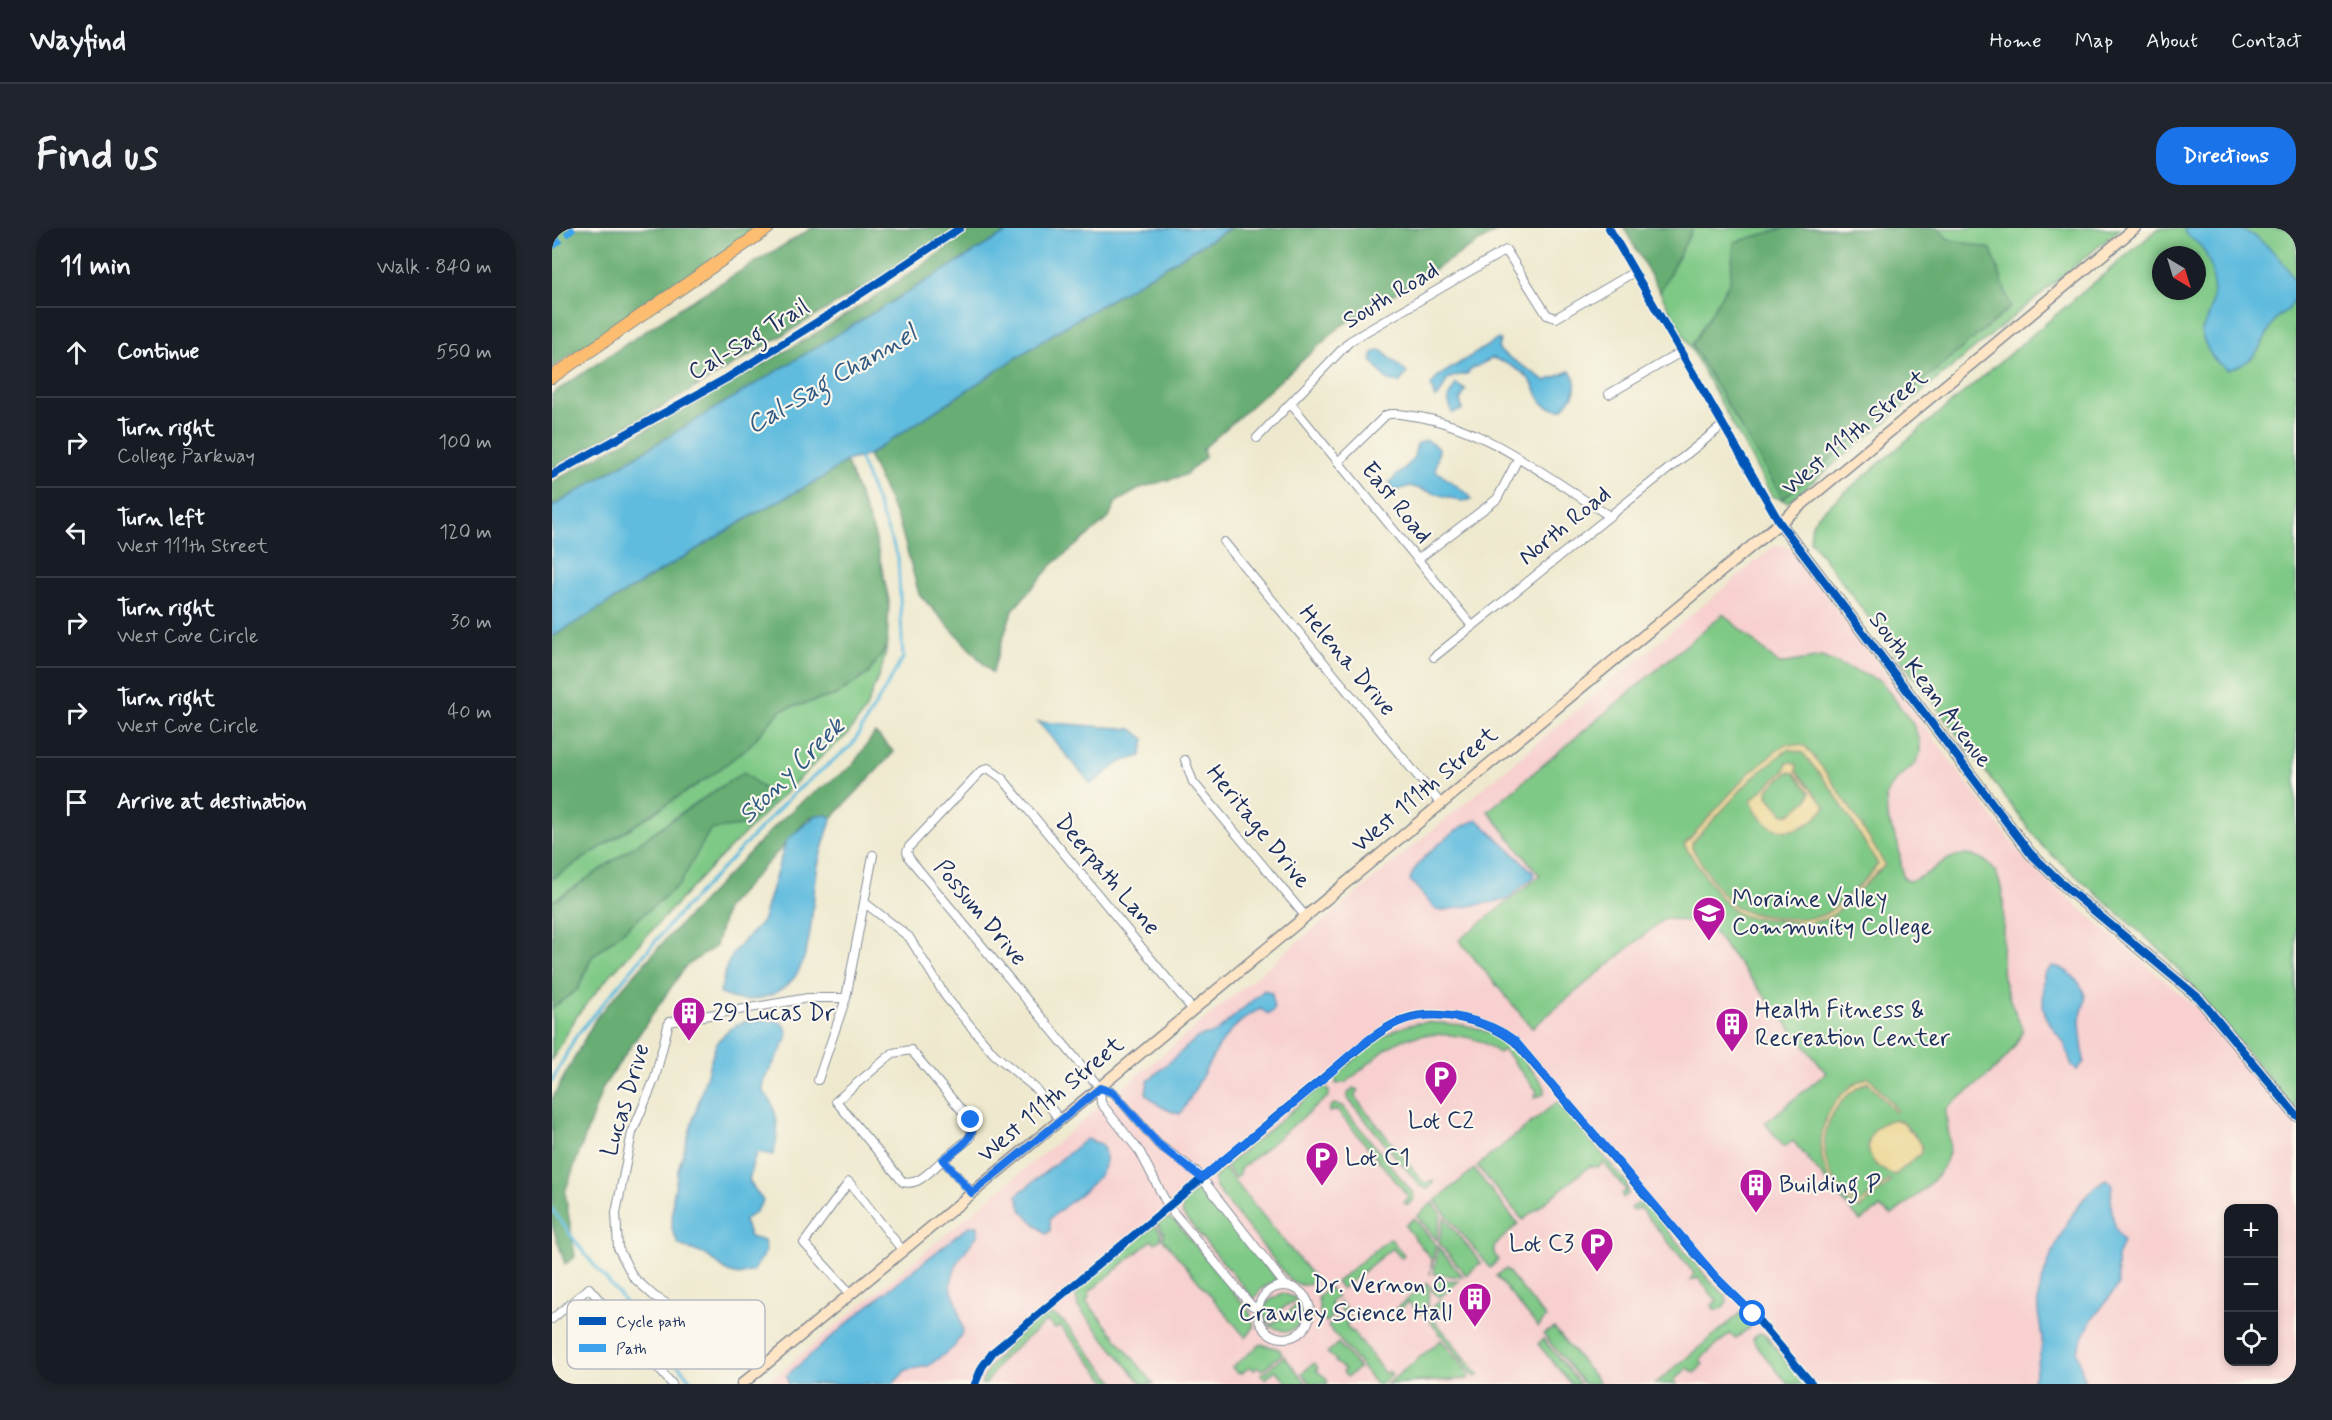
<!DOCTYPE html>
<html lang="en">
<head>
<meta charset="utf-8">
<style>
	body { margin:0; font-family:Mynerve,sans-serif; background:#20242c; color:#f1f3f6 }
	.controls { position:absolute; right:18px; bottom:18px; display:grid; overflow:hidden; border-radius:12px; box-shadow:0 3px 9px #0003 }
	.controls button { width:54px; height:54px; display:grid; place-items:center; padding:0; border:0; border-bottom:2px solid #363941; background:#171b24; color:#f1f3f6; font:30px sans-serif }
	.compass { position:absolute; left:1600px; top:18px; width:54px; height:54px; border-radius:50%; background:#171b24; box-shadow:0 3px 9px #0003; rotate:142deg }
	.stop { position:absolute; width:18px; height:18px; margin:-14px; border:4px solid #1a73e8; border-radius:50%; background:#fff }
	.stop.end { background:#1a73e8; border-color:#fff; box-shadow:0 2px 6px #0008 }
	.list { margin:0; padding:0; list-style:none }
	h2 { display:flex; justify-content:space-between; align-items:center; height:78px; margin:0; padding:0 24px; font-size:26px }
	h2 small { font-size:20px; font-weight:400; color:#9ea1a6 }
	.list li { display:grid; grid-template-columns:39px 1fr auto; gap:18px; align-items:center; box-sizing:border-box; height:90px; padding:0 24px; border-top:2px solid #363941 }
	.list b { display:block; font-size:22px; white-space:nowrap }
	.list p { margin:0; font-size:20px; white-space:nowrap; color:#9ea1a6 }
	.list em { font-size:20px; font-style:normal; color:#9ea1a6 }
	.icon { flex:none; width:33px; height:33px; fill:none; stroke:currentColor; stroke-width:2; stroke-linecap:round; stroke-linejoin:round }
	.map { position:relative; flex:none; width:1744px; height:1156px; overflow:hidden; border-radius:24px }
	header { display:flex; align-items:center; gap:36px; box-sizing:border-box; height:84px; padding:0 30px; background:#171b24; border-bottom:2px solid #363941 }
	header strong { font-size:28px }
	nav { display:flex; gap:33px; margin-inline-start:auto; font-size:21px }
	.intro { display:flex; align-items:center; justify-content:space-between; box-sizing:border-box; height:144px; padding:0 36px }
	h1 { margin:0; font-size:42px }
	.button { padding:15px 27px; border-radius:24px; background:#1a73e8; color:#fff; font-size:21px; font-weight:700 }
	main { display:flex; gap:36px; padding:0 36px }
	aside { flex:1; background:#171b24; border-radius:24px; box-shadow:0 3px 9px #0003 }
	.map>svg:first-child { display:block }
	.built { fill:#f7d0cf; fill-rule:evenodd }
	.green { fill:#7fc986; stroke:#4d7c72; stroke-width:1.5; fill-rule:evenodd }
	.forest { fill:#67ad73; stroke:#416e68; stroke-width:1.5 }
	.sand { fill:#eeda9e; stroke:#84847e; stroke-width:1.5; fill-rule:evenodd }
	.water { fill:#60bcde; stroke:#3e769e; stroke-width:1.5 }
	.lines { fill:none; stroke-linecap:round; stroke-linejoin:round }
	.stream { stroke:#60bcde; stroke-width:3 }
	.street-casing { stroke:#848c96; stroke-width:10 }
	.secondary-casing { stroke:#848c96; stroke-width:13 }
	.primary-casing { stroke:#848c96; stroke-width:14 }
	.street { stroke:#fff; stroke-width:8 }
	.secondary { stroke:#fee5c5; stroke-width:10 }
	.primary { stroke:#fcbd6f; stroke-width:12 }
	.quiet { stroke:#3da3ed; stroke-width:6; stroke-dasharray:12 6; stroke-linecap:butt }
	.cycleway-casing { stroke:#fbf7ec; stroke-width:11 }
	.cycleway { stroke:#0057b8; stroke-width:8 }
	.route { stroke:#1a73e8; stroke-width:8 }
	.labels { text-anchor:middle; dominant-baseline:central; stroke-width:4.5; stroke-linejoin:round; paint-order:stroke }
	.street-label { font-size:24px; fill:#1b2f5e; stroke:#fbf7ec }
	.poi-label { font-size:24px; fill:#1b2f5e; stroke:#fbf7ec; text-anchor:start }
	.water-label { font-size:26px; font-style:italic; fill:#305984; stroke:#fbf7ec }
	.key { fill:#fbf7ec; stroke:#b8bbc1; stroke-width:1.5 }
	.key-label { font-size:16px; fill:#1b2f5e }
</style>
</head>
<body>
<header>
<strong>Wayfind</strong>
<nav><a>Home</a><a>Map</a><a>About</a><a>Contact</a></nav>
</header>
<div class="intro"><h1>Find us</h1><a class="button">Directions</a></div>
<main>
<aside>
<h2>11 min<small>Walk · 840 m</small></h2>
<ul class="list">
<li><svg class="icon" aria-label="ahead" viewBox="0 0 24 24"><path d="M12 20V5M6 11l6-6 6 6"/></svg><div><b>Continue</b></div><em>550 m</em></li>
<li><svg class="icon" aria-label="right" viewBox="0 0 24 24"><path d="M7 20v-9h11M14 6l5 5-5 5"/></svg><div><b>Turn right</b><p>College Parkway</p></div><em>100 m</em></li>
<li><svg class="icon" aria-label="left" viewBox="0 0 24 24"><path d="M17 20v-9H6M10 6l-5 5 5 5"/></svg><div><b>Turn left</b><p>West 111th Street</p></div><em>120 m</em></li>
<li><svg class="icon" aria-label="right" viewBox="0 0 24 24"><path d="M7 20v-9h11M14 6l5 5-5 5"/></svg><div><b>Turn right</b><p>West Cove Circle</p></div><em>30 m</em></li>
<li><svg class="icon" aria-label="right" viewBox="0 0 24 24"><path d="M7 20v-9h11M14 6l5 5-5 5"/></svg><div><b>Turn right</b><p>West Cove Circle</p></div><em>40 m</em></li>
<li><svg class="icon" aria-label="arrive" viewBox="0 0 24 24"><path d="M6 21V4h12l-3 4 3 4H6"/></svg><div><b>Arrive at destination</b></div></li>
</ul>
</aside>
<div class="map">
<svg width="1744" height="1156" viewBox="0 0 1744 1156">
	<rect width="100%" height="100%" fill="#fbf7ec"/>
	<filter id="ink" filterUnits="userSpaceOnUse"><feTurbulence type="fractalNoise" baseFrequency=".0167" numOctaves="2"/><feDisplacementMap in="SourceGraphic" scale="12" xChannelSelector="R" yChannelSelector="G"/><feConvolveMatrix kernelMatrix="1 2 1 2 8 2 1 2 1" color-interpolation-filters="sRGB"/></filter>
	<filter id="wash" filterUnits="userSpaceOnUse"><feTurbulence type="fractalNoise" baseFrequency=".008" numOctaves="4" result="noise"/><feDisplacementMap in="SourceGraphic" scale="24" xChannelSelector="R" yChannelSelector="G"/><feGaussianBlur stdDeviation="1.35" result="paint"/><feColorMatrix in="noise" values="0 0 0 0 0 0 0 0 0 0 0 0 0 0 0 0 0 1.4 0 .05"/><feComposite in="paint" operator="in"/></filter>
	<g filter="url(#wash)">
		<rect width="100%" height="100%" fill="#eee9ce"/>
		<path class="built" d="M1229 317 1240 322 1476 636 1646 781 1675 812 1744 897V1156H214L1221 319ZM1676 980H1722V1134H1676Z"/>
		<g class="green">
			<path d="M1141 0H1569L1236 274 1220 268 1108 64Z"/>
			<path d="M1607 0H1744V883L1613 726 1490 618 1258 312 1260 296 1266 287ZM1609 27H1645V63H1609Z"/>
			<path d="M1171 386 1227 436 1270 429 1329 453 1361 496 1368 514V526L1363 536 1344 552 1334 567 1335 589 1346 616 1351 649 1356 653C1377 651 1389 627 1413 627 1470 629 1445 714 1451 749 1455 767 1463 785 1471 801 1460 835 1420 859 1394 881 1393 895 1400 910 1397 924 1390 953 1362 969 1340 987L1328 980 1308 993 1241 913 1232 919 1213 895 1274 845 1156 697 1113 690 980 800 907 712 988 648 936 583Z"/>
			<path d="M335 418 330 439 313 483 294 508 271 527 160 638 60 745 26 786 0 832V780L26 761 40 729 128 656 158 601 195 597 221 569 49 642 0 674V651L160 547 196 519 229 482 284 467 316 446Z"/>
			<path d="M875 794C920 797 943 798 974 835 980 843 989 851 993 860L992 866 982 870 985 863 952 822 946 825C931 812 919 809 899 807 841 803 836 822 793 855L784 856 783 848C811 824 836 796 875 794Z"/>
			<path d="M773 859 777 863V868L687 942 688 946 683 950 674 938 767 860Z"/>
			<path d="M801 860 806 862 802 868 872 955 881 953V956L876 961 868 958 797 872 795 867Z"/>
			<path d="M1005 874 1075 955 1076 966 1071 970 1070 966 1074 962 1052 935 1046 939 1038 938 971 992 925 938Z"/>
			<path d="M782 876 790 878 861 965 862 970 856 977 852 974 856 968 785 882 777 884V880Z"/>
			<path d="M672 940 764 1052C754 1060 749 1058 738 1052L664 960 662 951Z"/>
			<path d="M922 941 966 996 942 1018V1025L946 1032 938 1040 883 973Z"/>
			<path d="M646 963 653 964 660 970 724 1050V1053L709 1061 702 1071 631 987C626 976 636 967 646 963Z"/>
			<path d="M880 975 889 986 885 1012 865 988Z"/>
			<path d="M1087 975 1097 980 1157 1052 1174 1068 1175 1075 1169 1081H1162L1160 1077 1165 1073 1146 1050 1138 1053 1142 1045 1088 980 1082 983 1079 980Z"/>
			<path d="M892 989 929 1035 914 1047 887 1015Z"/>
			<path d="M616 990 624 994 698 1084 702 1099 694 1110 611 1011 612 1005 605 995Z"/>
			<path d="M862 990 884 1017 878 1047 880 1032 853 998Z"/>
			<path d="M603 997 609 1005V1011L603 1015 600 1012 537 1064 538 1068 534 1073 602 1156H590L526 1079 524 1068 530 1057Z"/>
			<path d="M838 1010 852 1027 849 1030 840 1020 790 1061 784 1054Z"/>
			<path d="M886 1019 911 1049 882 1046Z"/>
			<path d="M954 1041 994 1090 986 1099 944 1048Z"/>
			<path d="M884 1052 907 1053 887 1070 880 1062Z"/>
			<path d="M875 1055 878 1059 875 1079 867 1086 857 1074 844 1085 842 1082Z"/>
			<path d="M777 1059 785 1069 778 1075 782 1081 777 1086 780 1089 774 1094 768 1088 766 1069Z"/>
			<path d="M730 1065 746 1071 729 1081 715 1096 712 1087 715 1074Z"/>
			<path d="M889 1072 897 1082 894 1084 888 1078 878 1087 927 1147 923 1149 872 1086Z"/>
			<path d="M748 1073C755 1087 749 1100 734 1104L717 1098 734 1087Z"/>
			<path d="M788 1074 798 1086 792 1091 796 1095 794 1097 799 1104 801 1103 807 1114 809 1113 833 1146 837 1143 840 1147 829 1156H824L776 1098 792 1086 785 1076Z"/>
			<path d="M1191 1083 1199 1093 1198 1099 1184 1110 1178 1106 1148 1131 1151 1136 1143 1145 1136 1140 1122 1152 1125 1156H1103Z"/>
			<path d="M501 1087 512 1094 564 1156H557L508 1098 503 1101 495 1093 450 1131 434 1156H429C437 1134 477 1090 501 1087Z"/>
			<path d="M1002 1100 1046 1153 1048 1156H1032L991 1106Z"/>
			<path d="M1207 1105 1213 1107 1253 1156H1236L1203 1116 1201 1111Z"/>
			<path d="M991 1111 1028 1156H1019L986 1116Z"/>
			<path d="M889 1112 917 1146 916 1151 835 1156Z"/>
			<path d="M786 1115 807 1140 795 1149 791 1144 793 1142 783 1134 784 1132 775 1125Z"/>
			<path d="M709 1116 727 1121 730 1126 710 1142 706 1139 702 1142 698 1139 690 1145H685L680 1139Z"/>
			<path d="M732 1128 755 1156H736L724 1142 713 1151 709 1147Z"/>
			<path d="M762 1135 766 1140 764 1142 774 1150 776 1156H759L750 1145Z"/>
		</g>
		<g class="forest">
			<path d="M0 0H209L0 140Z"/>
			<path d="M260 0H411L122 172 0 240V166L131 78Z"/>
			<path d="M422 0H462L0 279V254C143 174 291 98 422 0Z"/>
			<path d="M678 0H950L789 98 651 221 653 229 633 247 591 259 564 274 557 290 500 337 460 383 440 445 367 366 348 297 316 227 507 102Z"/>
			<path d="M1072 0H1141L1108 64Z"/>
			<path d="M1234 0H1386L1396 11 1439 21 1459 79 1231 271 1140 117 1178 53 1182 14Z"/>
			<path d="M294 233 323 308 337 373 335 418 316 446 284 467 229 482 196 519 160 547 0 651V409L204 285 270 250Z"/>
			<path d="M323 505 342 524 280 590C272 585 265 586 257 590L174 680 164 718 133 739 51 859 13 964 23 1029 13 1036 0 997V871L44 790 114 711 224 597 248 575 300 538Z"/>
			<path d="M192 544 221 569 195 597 158 602 128 656 40 729 26 761 0 780V674C65 632 126 585 192 544Z"/>
		</g>
		<g class="sand">
			<path d="M1233 516 1253 518C1284 555 1308 595 1333 637L1282 686 1273 691 1256 695 1196 689 1185 685 1168 669 1132 617 1196 546ZM1236 521 1251 525 1281 563 1326 636C1319 647 1285 680 1273 686 1258 695 1197 689 1184 679 1166 665 1152 639 1140 620V615L1200 550Z"/>
			<path d="M1240 534 1245 537 1244 543 1274 579C1250 610 1213 613 1199 572L1233 542 1235 535ZM1236 544 1242 545 1258 564 1256 571 1238 586H1231L1216 568V561Z"/>
			<path d="M1317 849 1345 882 1343 884 1316 854C1263 879 1257 943 1306 977L1337 952 1339 954 1307 981C1252 950 1258 871 1317 849Z"/>
			<path d="M1343 891 1352 895 1370 917 1369 925 1343 947C1308 939 1307 898 1343 891Z"/>
		</g>
		<g class="water">
			<path d="M462 0H678L507 102 316 227 294 233 270 250 204 285 0 409V279Z"/>
			<path d="M1632 0C1648 0 1674 0 1688 1 1709 9 1744 39 1744 65 1744 70 1739 77 1736 82 1714 91 1715 121 1694 134 1689 138 1682 139 1676 142 1659 132 1655 122 1649 104 1664 80 1666 45 1651 21 1647 15 1638 10 1633 5Z"/>
			<path d="M946 111 948 112 946 120 949 124 994 153 1018 143C1029 156 1022 170 1010 181 983 180 990 168 978 152 970 142 952 134 941 130L919 141 915 146C884 149 899 159 883 171L879 158 885 149Z"/>
			<path d="M829 122 855 145 847 155 836 153 819 132 821 125Z"/>
			<path d="M904 156 914 162 908 172 910 182 900 185 896 170Z"/>
			<path d="M875 212 887 221 883 242 917 267 919 272 909 273 858 258 840 264 838 254 861 232 865 216Z"/>
			<path d="M486 494 580 501 593 511 589 528 569 534 539 556Z"/>
			<path d="M264 587H275L280 590C274 607 268 625 265 643 260 673 261 715 247 742 234 768 193 781 168 765L175 737 184 721 210 694 234 613Z"/>
			<path d="M926 592 981 644 982 649 954 672 887 683 883 681 858 652C862 633 907 596 926 592Z"/>
			<path d="M1500 738C1515 739 1534 757 1533 773 1532 779 1529 785 1528 791 1528 805 1531 820 1532 834L1525 842 1520 838 1512 815 1494 790 1491 777 1492 746Z"/>
			<path d="M712 762 720 765 722 782 717 786 708 781C663 803 655 848 628 886 613 882 604 877 594 865L596 853 646 809 663 805Z"/>
			<path d="M201 792C218 792 238 789 235 811L211 854V863C227 879 228 906 221 927L206 924 201 933 197 953 211 973 203 984 192 993 198 1009 212 1013 214 1023 201 1043 187 1047 176 1044 154 1027 127 1017 120 1001 121 970 126 942 164 816C175 802 183 795 201 792Z"/>
			<path d="M534 911 549 916C569 947 516 972 498 991V1003L494 1006 470 983 465 967Z"/>
			<path d="M1554 951 1560 956C1558 977 1559 996 1571 1013L1565 1030 1566 1058 1539 1093 1525 1123 1533 1156H1480C1483 1143 1491 1124 1490 1111 1489 1095 1483 1081 1487 1065 1495 1030 1523 968 1554 951Z"/>
			<path d="M417 998H426V1006L405 1034 398 1059 405 1075 411 1103 402 1119 376 1138 354 1142 341 1156H236L235 1147 311 1082Z"/>
		</g>
		<g class="lines">
			<g class="stream">
				<path d="M0 853 24 808 122 691 243 564 300 517 351 430 346 329 306 226"/>
				<path d="M0 981 32 1025 142 1156"/>
			</g>
		</g>
	</g>
	<g filter="url(#ink)">
		<g class="lines">
			<g class="street-casing">
				<g id="street">
					<path d="M1057 0 1228 295"/>
					<path d="M1057 166 1129 124"/>
					<path d="M739 176 920 398"/>
					<path d="M705 210 798 113 954 22 995 87 1004 90 1082 44"/>
					<path d="M786 234 834 187C843 184 852 187 861 188 933 198 996 250 1056 287"/>
					<path d="M672 314 889 576"/>
					<path d="M865 332 945 271 966 231"/>
					<path d="M882 429 1170 198"/>
					<path d="M633 532 641 554 754 689"/>
					<path d="M313 675 357 709 394 769 442 826 483 860 508 892"/>
					<path d="M266 852 294 770 321 627"/>
					<path d="M548 860 357 630 355 624 357 619 428 544 436 540 450 550 641 782"/>
					<path d="M548 860 562 865 606 916 645 944 734 1058"/>
					<path d="M548 860 549 875 588 924 616 978 699 1077 705 1080"/>
					<path d="M391 932C380 941 366 959 351 954L284 873 341 825 359 822 421 896 418 910 391 932 420 965"/>
					<circle cx="732" cy="1084" r="26"/>
					<path d="M299 1066 252 1015 297 954 351 1023"/>
					<path d="M0 1091 37 1060 120 1156"/>
					<path d="M215 1136 102 1068 81 1049 66 1020 64 985 80 905 103 850 117 794 256 770H294"/>
					<path d="M423 1156 430 1139 441 1124 806 821C821 809 835 798 853 791 885 780 938 793 963 814L1163 1049 1201 1086 1260 1156"/>
				</g>
			</g>
			<g class="secondary-casing">
				<g id="secondary">
					<path d="M1228 295 1478 625 1518 663 1647 770 1744 887"/>
					<path d="M190 1156 1583 0"/>
				</g>
			</g>
			<g class="primary-casing">
				<path id="primary" d="M0 149 216 0"/>
			</g>
			<use href="#street" class="street"/>
			<use href="#secondary" class="secondary"/>
			<use href="#primary" class="primary"/>
			<path class="quiet" d="M0 19 22 0"/>
			<g class="cycleway-casing">
				<g id="cycleway">
					<path d="M1057 0 1228 295 1478 625 1518 663 1647 770 1744 887"/>
					<path d="M0 247 175 150 283 83 408 0"/>
					<path d="M423 1156 430 1139 441 1124 806 821C821 809 835 798 853 791 885 780 938 793 963 814L1163 1049 1201 1086 1260 1156"/>
				</g>
			</g>
			<use href="#cycleway" class="cycleway"/>
		</g>
	</g>
	<g class="lines" filter="url(#ink)">
		<path class="route" d="M419 892C426 911 403 922 391 932L420 965 548 860 562 865 606 916 650 950C691 916 733 883 773 849 798 828 824 800 855 791 889 781 936 792 963 813L1163 1048 1201 1086"/>
	</g>
	<defs>
		<g id="university-pin" transform="scale(1.725)"><path d="M0 17L-7.5 6A9.5 9.5 0 1 1 7.5 6Z" fill="#b5179e" stroke="#fbf7ec"/><path d="M0-5L7-2L0 1L-7-2ZM-4 1L0 2.5L4 1V4Q0 6-4 4Z" fill="#fff"/></g>
		<g id="building-pin" transform="scale(1.725)"><path d="M0 17L-7.5 6A9.5 9.5 0 1 1 7.5 6Z" fill="#b5179e" stroke="#fbf7ec"/><path d="M-4-6H4V6H1V3H-1V6H-4ZM-2.5-4.3h1.7v1.8h-1.7ZM.8-4.3h1.7v1.8H.8ZM-2.5-1h1.7V.8h-1.7ZM.8-1h1.7V.8H.8Z" fill="#fff"/></g>
		<g id="parking-pin" transform="scale(1.725)"><path d="M0 17L-7.5 6A9.5 9.5 0 1 1 7.5 6Z" fill="#b5179e" stroke="#fbf7ec"/><path d="M-3.5-5.5H1a3.5 3.5 0 0 1 0 7H-1V5.5H-3.5ZM-1-3.4V-.6H.8a1.4 1.4 0 0 0 0-2.8Z" fill="#fff"/></g>
	</defs>
	<g fill-rule="evenodd">
		<use href="#university-pin" x="1157" y="685"/>
		<use href="#building-pin" x="137" y="785"/>
		<use href="#building-pin" x="1180" y="796"/>
		<use href="#parking-pin" x="889" y="849"/>
		<use href="#parking-pin" x="770" y="930"/>
		<use href="#building-pin" x="1204" y="957"/>
		<use href="#parking-pin" x="1045" y="1016"/>
		<use href="#building-pin" x="923" y="1071"/>
	</g>
	<g class="labels">
		<g class="street-label">
			<text transform="translate(839 68) rotate(-31)">South Road</text>
			<text transform="translate(197 112) rotate(-31)">Cal-Sag Trail</text>
			<text transform="translate(1303 205) rotate(-40)">West 111th Street</text>
			<text transform="translate(844 275) rotate(51)">East Road</text>
			<text transform="translate(1013 298) rotate(-39)">North Road</text>
			<text transform="translate(795 433) rotate(50)">Helena Drive</text>
			<text transform="translate(1378 462) rotate(53)">South Kean Avenue</text>
			<text transform="translate(873 562) rotate(-40)">West 111th Street</text>
			<text transform="translate(706 599) rotate(51)">Heritage Drive</text>
			<text transform="translate(555 647) rotate(50)">Deerpath Lane</text>
			<text transform="translate(428 685) rotate(50)">Possum Drive</text>
			<text transform="translate(74 872) rotate(-73)">Lucas Drive</text>
			<text transform="translate(499 872) rotate(-40)">West 111th Street</text>
		</g>
		<g class="poi-label">
			<text x="1180" y="671">Moraine Valley<tspan x="1180" dy="28">Community College</tspan></text>
			<text x="1203" y="782">Health Fitness &amp;<tspan x="1203" dy="28">Recreation Center</tspan></text>
			<text x="160" y="785">29 Lucas Dr</text>
			<text x="889" y="893" text-anchor="middle">Lot C2</text>
			<text x="793" y="930">Lot C1</text>
			<text x="1227" y="957">Building P</text>
			<text x="1022" y="1016" text-anchor="end">Lot C3</text>
			<text x="900" y="1057" text-anchor="end">Dr. Vernon O.<tspan x="900" dy="28">Crawley Science Hall</tspan></text>
		</g>
		<g class="water-label">
			<text transform="translate(280 152) rotate(-30)">Cal-Sag Channel</text>
			<text transform="translate(240 543) rotate(-45)">Stony Creek</text>
		</g>
	</g>
	<rect x="15" y="1072" width="198" height="69" rx="9" class="key"/>
	<rect x="27" y="1089" width="27" height="8" fill="#0057b8"/>
	<rect x="27" y="1116" width="27" height="8" fill="#3da3ed"/>
	<g class="key-label">
		<text x="64" y="1099">Cycle path</text>
		<text x="64" y="1126">Path</text>
	</g>
</svg>
<div class="controls">
<button>+</button>
<button>−</button>
<button><svg class="icon" aria-label="locate" viewBox="0 0 24 24"><circle cx="12" cy="12" r="6"/><path d="M12 2v4M12 18v4M2 12h4M18 12h4"/></svg></button>
</div>
<svg class="compass" viewBox="-18 -18 36 36"><path d="M0-13l5 13h-10z" fill="#e53935"/><path d="M0 13l5-13h-10z" fill="#9ea1a6"/></svg>
<div class="stop" style="left:1201px;top:1086px"></div>
<div class="stop end" style="left:419px;top:892px"></div>
</div>
</main>
</body>
</html>
